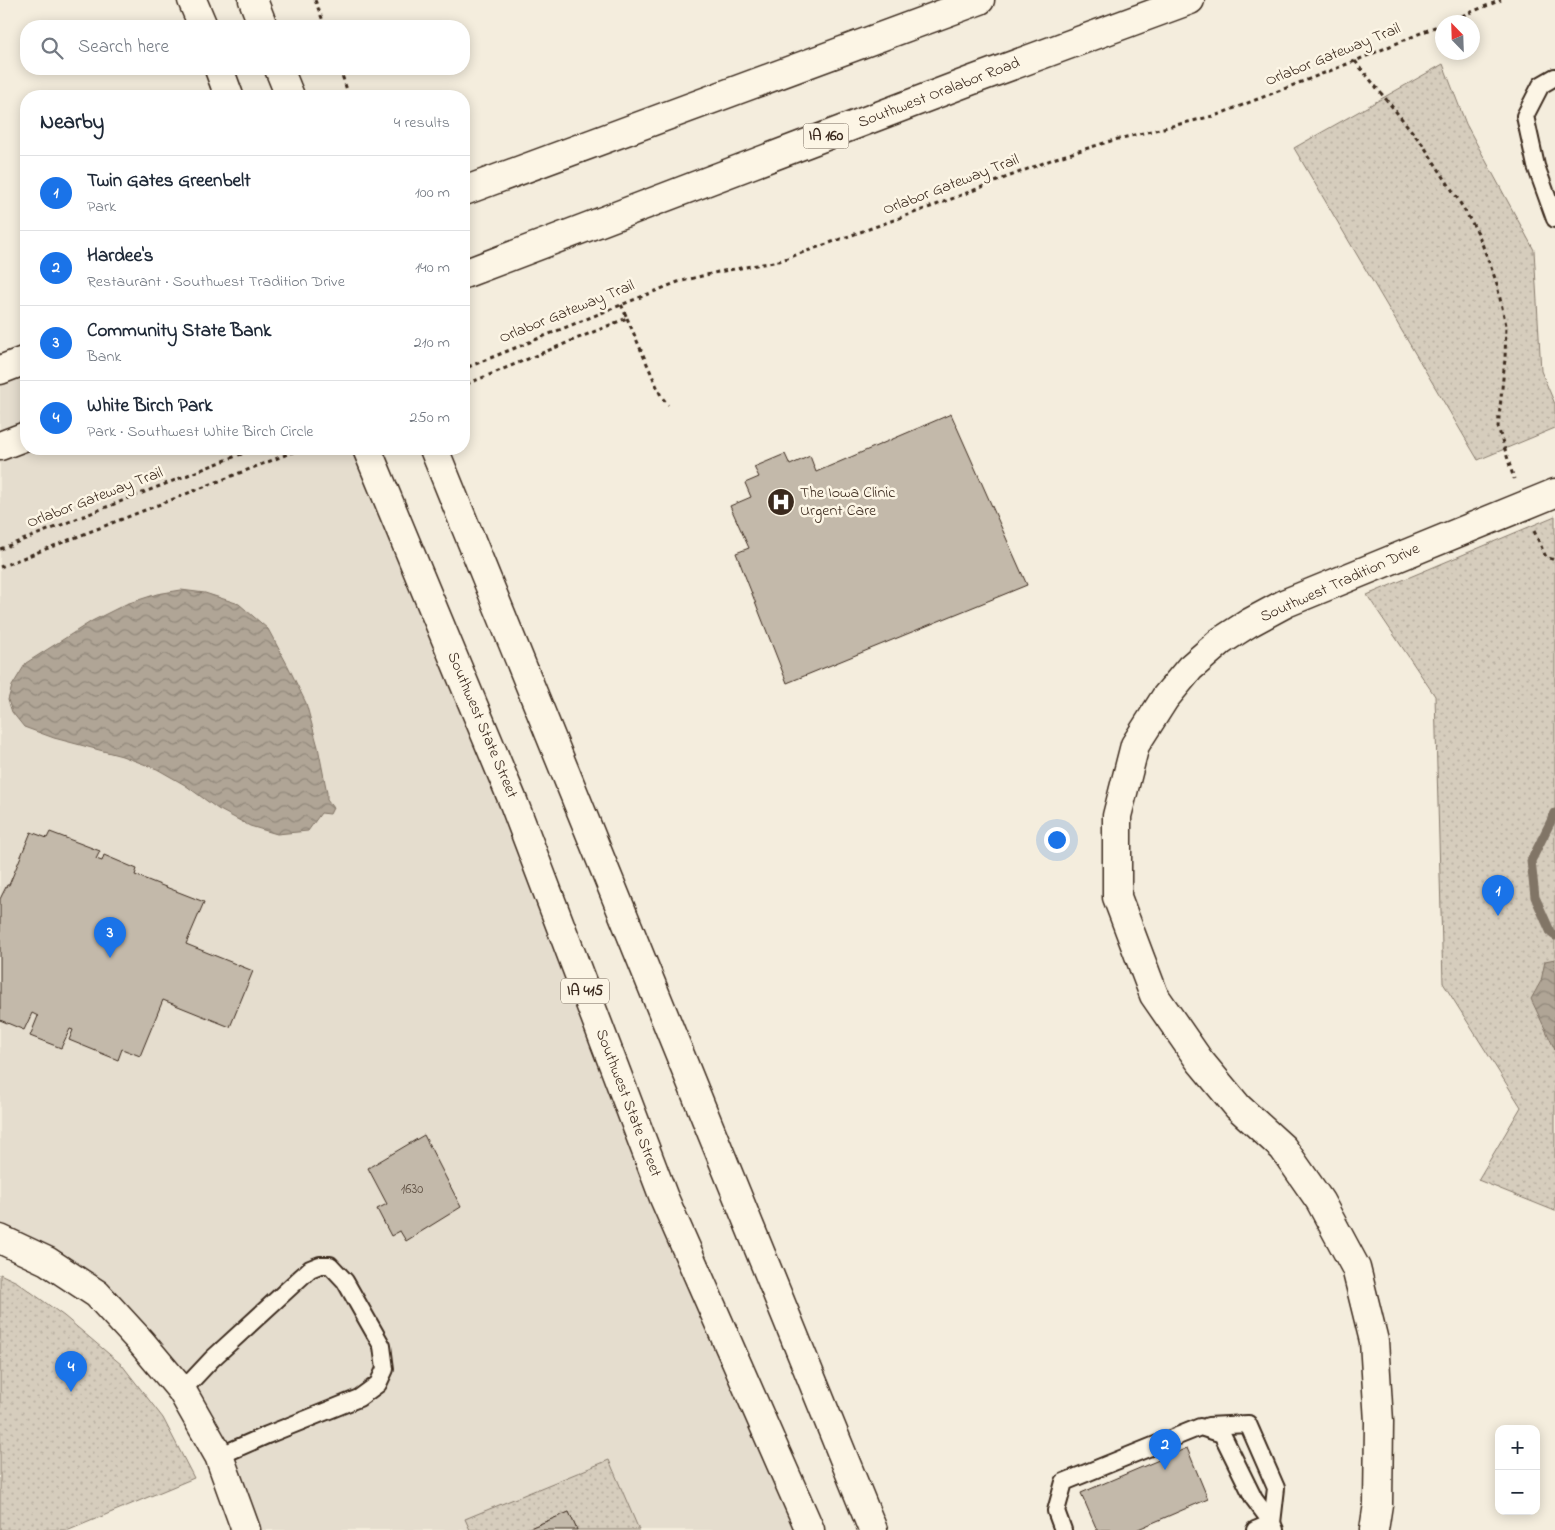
<!DOCTYPE html>
<html lang="en">
<head>
<meta charset="utf-8">
<style>
	body { margin:0; font-family:"Indie Flower",sans-serif; background:#f6f6f7; color:#1f2937 }
	.controls { position:absolute; right:15px; bottom:15px; display:grid; overflow:hidden; border-radius:10px; box-shadow:0 2px 12px #0003 }
	.controls button { width:45px; height:45px; display:grid; place-items:center; padding:0; border:0; border-bottom:1px solid #e0e1e3; background:#fff; color:#1f2937; font:25px sans-serif }
	.compass { position:absolute; left:1435px; top:15px; width:45px; height:45px; border-radius:50%; background:#fff; box-shadow:0 2px 12px #0003; rotate:337deg }
	.you { position:absolute; left:1056px; top:839px; width:18px; height:18px; margin:-12px; border:4px solid #fff; border-radius:50%; background:#1a73e8; box-shadow:0 0 0 8px #1a73e833 }
	.badge { display:grid; place-items:center; width:32px; height:32px; border-radius:50%; background:#1a73e8; color:#fff; font-size:16px; font-weight:700 }
	.pin { position:absolute; translate:-50% -41px; filter:drop-shadow(0 1px 2px #0008) }
	.pin::after { content:''; position:absolute; top:26px; width:18px; height:15px; background:inherit; clip-path:polygon(0 0,100% 0,50% 100%) }
	.list { margin:0; padding:0; list-style:none }
	h2 { display:flex; justify-content:space-between; align-items:center; height:65px; margin:0; padding:0 20px; font-size:21px }
	h2 small { font-size:16px; font-weight:400; color:#747a83 }
	.list li { display:grid; grid-template-columns:32px 1fr auto; gap:15px; align-items:center; box-sizing:border-box; height:75px; padding:0 20px; border-top:1px solid #e0e1e3 }
	.list b { display:block; font-size:19px; white-space:nowrap }
	.list p { margin:0; font-size:16px; white-space:nowrap; color:#747a83 }
	.list em { font-size:16px; font-style:normal; color:#747a83 }
	.icon { flex:none; width:28px; height:28px; fill:none; stroke:currentColor; stroke-width:2; stroke-linecap:round; stroke-linejoin:round }
	.map { position:relative; flex:none; width:1555px; height:1530px; overflow:hidden }
	.search { position:absolute; background:#fff; box-shadow:0 2px 12px #0003; left:20px; top:20px; width:450px; height:55px; display:flex; align-items:center; gap:12px; box-sizing:border-box; padding:0 18px; border-radius:20px; color:#747a83; font-size:19px }
	.panel { position:absolute; background:#fff; box-shadow:0 2px 12px #0003; left:20px; top:90px; width:450px; height:365px; border-radius:20px }
	.map>svg:first-child { display:block }
	.built { fill:#e5ddce }
	.park { fill:url(#park-dots); stroke:#887c6e }
	.water { fill:url(#water-waves); stroke:#817466 }
	.lines { fill:none; stroke-linecap:round; stroke-linejoin:round }
	.stream { stroke:#817466; stroke-width:9 }
	.building { fill:#c3b9aa; stroke:#3b2a1e }
	.service-casing { stroke:#3b2a1e; stroke-width:20 }
	.minor-casing { stroke:#3b2a1e; stroke-width:31 }
	.secondary-casing { stroke:#3b2a1e; stroke-width:31 }
	.primary-casing { stroke:#3b2a1e; stroke-width:31 }
	.path { stroke:#3b2a1e; stroke-width:3; stroke-dasharray:4 4; stroke-linecap:butt }
	.service { stroke:#fcf5e5; stroke-width:16 }
	.minor { stroke:#fcf5e5; stroke-width:28 }
	.secondary { stroke:#fcf5e5; stroke-width:28 }
	.primary { stroke:#fcf5e5; stroke-width:28 }
	.labels { text-anchor:middle; dominant-baseline:central; stroke-width:5; stroke-linejoin:round; paint-order:stroke }
	.number-label { font-size:14px; fill:#5d4e41 }
	.shield { fill:#fcf5e5; stroke:#75675a; stroke-width:1 }
	.shield-label { font-size:15px; font-weight:bold; fill:#3b2a1e }
	.street-label { font-size:16px; fill:#3b2a1e; stroke:#fcf5e5 }
	.poi-label { font-size:16px; fill:#3b2a1e; stroke:#fcf5e5; text-anchor:start }
</style>
</head>
<body>
<div class="map">
<svg width="1555" height="1530" viewBox="0 0 1555 1530">
	<defs>
		<pattern id="park-dots" width="8" height="8" patternUnits="userSpaceOnUse" patternTransform="scale(1.25)"><rect width="8" height="8" fill="#d6cdbd"/><path d="M2 2h.1M6 6h.1" fill="none" stroke="#b9b0a2" stroke-width="1.8" stroke-linecap="round"/></pattern>
		<pattern id="water-waves" width="16" height="10" patternUnits="userSpaceOnUse" patternTransform="scale(1.25)"><rect width="16" height="10" fill="#b0a596"/><path d="M0 5q4-4 8 0t8 0" fill="none" stroke="#90877a"/></pattern>
	</defs>
	<rect width="100%" height="100%" fill="#f4eddd"/>
	<filter id="ink" filterUnits="userSpaceOnUse"><feTurbulence type="fractalNoise" baseFrequency=".02" numOctaves="2"/><feDisplacementMap in="SourceGraphic" scale="10" xChannelSelector="R" yChannelSelector="G"/><feConvolveMatrix kernelMatrix="1 2 1 2 8 2 1 2 1" color-interpolation-filters="sRGB"/></filter>
	<g filter="url(#ink)">
		<path class="built" d="M26 360V449H367L810 1530H246L141 1342 0 1239V370Z"/>
		<g class="park">
			<path d="M1443 64 1466 124 1534 250 1541 371 1555 404V428L1478 460 1294 148Z"/>
			<path d="M1555 516V1211L1478 1180 1521 1107 1443 983 1435 696 1367 595Z"/>
			<path d="M0 1274 17 1282 64 1316 122 1365 163 1418 194 1478 69 1530H0Z"/>
			<path d="M609 1460 639 1530H577L569 1512 525 1530H470L465 1519Z"/>
		</g>
		<g class="water">
			<path d="M181 590 205 593 239 604 268 629 288 666 306 703 318 747 327 793V800L333 808 330 814 321 813 308 831 277 834 250 826 218 809 185 785 157 769 122 756 54 738 24 727 12 712 8 700 12 686 26 663 92 621 126 604 157 594Z"/>
			<path d="M1555 959V1050L1531 999 1541 981 1545 961Z"/>
		</g>
		<g class="lines">
			<path class="stream" d="M1555 813 1531 861 1535 897 1551 933 1555 936"/>
		</g>
		<g class="building">
			<path d="M951 414 1027 585 787 683 736 553 749 548 730 506 751 497 745 483 759 477 754 467 785 454 790 465 810 456 816 472Z"/>
			<path d="M31 832 47 838 50 832 100 851 96 859 102 861 104 855 137 869 135 875 204 902 186 944 253 971 230 1027 163 1000 140 1056 122 1049 118 1060 69 1040 73 1030 70 1029 61 1048 30 1036 38 1016 32 1013 24 1030 0 1020V899L7 885H9Z"/>
			<path d="M424 1135 461 1207 406 1241 400 1231 391 1236 377 1209 387 1204 368 1168Z"/>
			<path d="M1187 1448 1208 1499 1136 1530H1097L1081 1493Z"/>
			<path d="M569 1512 577 1530H525Z"/>
		</g>
		<g class="lines">
			<g class="service-casing">
				<g id="service">
					<path d="M1555 77 1541 85 1525 116 1536 166 1555 219"/>
					<path d="M182 1391 212 1359 310 1269 320 1265H330L345 1281 382 1346 385 1369 378 1384 359 1398 267 1435 219 1456"/>
					<path d="M1208 1426 1248 1424 1276 1488 1272 1523"/>
					<path d="M1063 1530 1056 1511 1064 1482 1200 1427 1222 1434 1254 1499 1272 1523"/>
					<path d="M1255 1530 1272 1523 1275 1530"/>
				</g>
			</g>
			<g class="minor-casing">
				<g id="minor">
					<path d="M0 1239 47 1261 97 1294 141 1342 182 1391 219 1456 246 1530"/>
					<path d="M1374 1530 1378 1504 1379 1422 1374 1341 1356 1268 1320 1201 1283 1148 1238 1107 1199 1060 1154 995 1117 897V816L1135 745 1165 698 1190 668 1221 641 1249 623 1286 603 1555 493"/>
				</g>
			</g>
			<g class="secondary-casing">
				<g id="secondary">
					<path d="M192 0 203 26"/>
					<path d="M253 0 263 26"/>
					<path d="M219 69 229 96"/>
					<path d="M279 69 290 96"/>
				</g>
			</g>
			<g class="primary-casing">
				<g id="primary">
					<path d="M464 191 980 0"/>
					<path d="M464 274 970 81 1190 0"/>
					<path d="M0 370 26 360"/>
					<path d="M0 446 26 436"/>
					<path d="M367 449 513 801 664 1198 810 1530"/>
					<path d="M434 449 873 1530"/>
				</g>
			</g>
			<g class="path">
				<path d="M315 0 325 26"/>
				<path d="M1447 22 1501 0"/>
				<path d="M1355 61 1423 145 1456 196 1478 233 1496 281 1506 325 1505 359 1498 427 1514 479"/>
				<path d="M340 69 349 96"/>
				<path d="M627 318 661 396 668 405"/>
				<path d="M468 367 678 282 718 272 779 261 936 205 1056 158 1114 140 1217 115 1355 61 1442 24"/>
				<path d="M464 376 467 384 627 318 621 304"/>
				<path d="M1534 531 1546 557 1555 560"/>
				<path d="M0 549 254 449"/>
				<path d="M0 567 293 452"/>
			</g>
			<use href="#service" class="service"/>
			<use href="#minor" class="minor"/>
			<use href="#secondary" class="secondary"/>
			<use href="#primary" class="primary"/>
		</g>
	</g>
	<defs>
		<g id="hospital-disc" transform="scale(1.4375)"><circle r="9.5" fill="#3b2a1e" stroke="#fcf5e5"/><path d="M-5-5h3v3.5h4V-5h3V5h-3V1.5h-4V5h-3Z" fill="#fff"/></g>
	</defs>
	<g fill-rule="evenodd">
		<use href="#hospital-disc" x="781" y="502"/>
	</g>
	<g class="labels">
		<g class="number-label">
			<text x="412" y="1189">1630</text>
		</g>
		<g class="shield">
			<rect x="803.5" y="123.5" width="45" height="25" rx="4"/>
			<rect x="561" y="978.5" width="48" height="25" rx="4"/>
		</g>
		<g class="shield-label">
			<text x="826" y="136">IA 160</text>
			<text x="585" y="991">IA 415</text>
		</g>
		<g class="street-label">
			<text transform="translate(1333 55) rotate(-22)">Orlabor Gateway Trail</text>
			<text transform="translate(939 93) rotate(-21)">Southwest Oralabor Road</text>
			<text transform="translate(951 185) rotate(-21)">Orlabor Gateway Trail</text>
			<text transform="translate(567 312) rotate(-22)">Orlabor Gateway Trail</text>
			<text transform="translate(95 498) rotate(-21)">Orlabor Gateway Trail</text>
			<text transform="translate(1340 583) rotate(-24)">Southwest Tradition Drive</text>
			<text transform="translate(482 725) rotate(67)">Southwest State Street</text>
			<text transform="translate(628 1103) rotate(69)">Southwest State Street</text>
		</g>
		<g class="poi-label">
			<text x="800" y="493">The Iowa Clinic<tspan x="800" dy="18">Urgent Care</tspan></text>
		</g>
	</g>
</svg>
<div class="controls">
<button>+</button>
<button>−</button>
</div>
<svg class="compass" viewBox="-18 -18 36 36"><path d="M0-13l5 13h-10z" fill="#e53935"/><path d="M0 13l5-13h-10z" fill="#747a83"/></svg>
<div class="you"></div>
<div class="pin badge" style="left:1498px;top:916px">1</div>
<div class="pin badge" style="left:1165px;top:1470px">2</div>
<div class="pin badge" style="left:110px;top:958px">3</div>
<div class="pin badge" style="left:71px;top:1392px">4</div>
<div class="search"><svg class="icon" aria-label="search" viewBox="0 0 24 24"><circle cx="10" cy="10" r="6"/><path d="M15 15l6 6"/></svg>Search here</div>
<section class="panel">
<h2>Nearby<small>4 results</small></h2>
<ul class="list">
<li><span class="badge">1</span><div><b>Twin Gates Greenbelt</b><p>Park</p></div><em>100 m</em></li>
<li><span class="badge">2</span><div><b>Hardee's</b><p>Restaurant · Southwest Tradition Drive</p></div><em>140 m</em></li>
<li><span class="badge">3</span><div><b>Community State Bank</b><p>Bank</p></div><em>210 m</em></li>
<li><span class="badge">4</span><div><b>White Birch Park</b><p>Park · Southwest White Birch Circle</p></div><em>250 m</em></li>
</ul>
</section>
</div>
</body>
</html>
